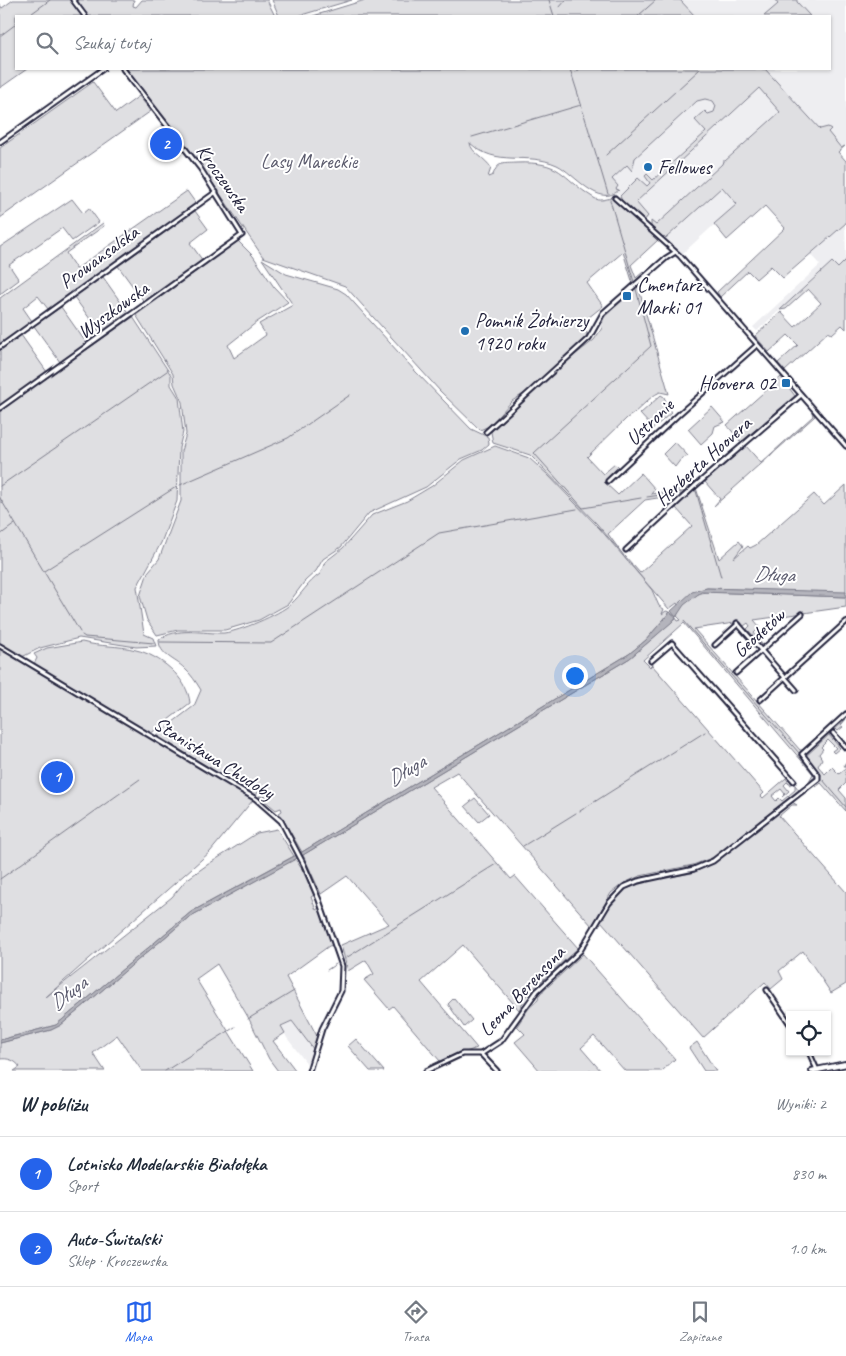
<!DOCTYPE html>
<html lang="pl">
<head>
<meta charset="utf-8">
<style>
	body { margin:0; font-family:Caveat,sans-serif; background:#f2f2f3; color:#1f2937 }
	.controls { position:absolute; right:15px; bottom:15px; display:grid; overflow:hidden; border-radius:0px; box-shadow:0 1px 4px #0004 }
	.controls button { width:45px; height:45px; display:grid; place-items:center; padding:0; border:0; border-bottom:1px solid #e0e1e3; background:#fff; color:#1f2937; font:25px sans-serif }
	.you { position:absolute; left:574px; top:675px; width:18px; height:18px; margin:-12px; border:4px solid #fff; border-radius:50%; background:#1a73e8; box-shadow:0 0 0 8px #1a73e833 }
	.badge { display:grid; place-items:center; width:32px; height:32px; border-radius:50%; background:#2563eb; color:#fff; font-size:16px; font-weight:700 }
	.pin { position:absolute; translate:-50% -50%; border:2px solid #fff; box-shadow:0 1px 5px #0006 }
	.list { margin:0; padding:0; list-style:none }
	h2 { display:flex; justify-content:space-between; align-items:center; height:65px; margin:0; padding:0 20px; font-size:21px }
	h2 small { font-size:16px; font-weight:400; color:#747a83 }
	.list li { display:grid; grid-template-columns:32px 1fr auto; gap:15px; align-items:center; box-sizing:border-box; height:75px; padding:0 20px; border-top:1px solid #e0e1e3 }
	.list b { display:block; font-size:19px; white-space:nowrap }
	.list p { margin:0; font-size:16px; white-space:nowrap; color:#747a83 }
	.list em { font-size:16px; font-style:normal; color:#747a83 }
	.icon { flex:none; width:28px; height:28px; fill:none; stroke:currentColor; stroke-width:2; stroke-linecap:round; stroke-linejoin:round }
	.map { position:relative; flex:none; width:846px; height:1071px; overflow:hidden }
	.search { position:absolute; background:#fff; box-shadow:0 1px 4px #0004; left:15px; right:15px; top:15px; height:55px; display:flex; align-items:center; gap:12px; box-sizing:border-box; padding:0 18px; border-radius:0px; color:#747a83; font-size:19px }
	.sheet { height:215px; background:#fff }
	nav { display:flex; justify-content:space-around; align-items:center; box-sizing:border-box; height:70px; border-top:1px solid #e0e1e3; background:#fff; font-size:14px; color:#747a83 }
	nav a { display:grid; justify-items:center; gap:2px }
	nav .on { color:#2563eb }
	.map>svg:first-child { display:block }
	.built { fill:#eeeef1 }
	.green { fill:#dfdfe2; stroke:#80808e }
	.water { fill:#b4b4bc; stroke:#7a7a88 }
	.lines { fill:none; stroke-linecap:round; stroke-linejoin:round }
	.stream { stroke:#7a7a88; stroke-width:1 }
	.minor-casing { stroke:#22223b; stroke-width:7 }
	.tertiary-casing { stroke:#22223b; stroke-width:8 }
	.minor { stroke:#fff; stroke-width:3 }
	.tertiary { stroke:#fff; stroke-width:4.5 }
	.poi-dot { fill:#1f6fb2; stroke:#fff; stroke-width:2 }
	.labels { text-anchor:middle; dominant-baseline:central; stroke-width:4; stroke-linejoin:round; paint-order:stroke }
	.park-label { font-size:20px; fill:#5b5b6d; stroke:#fff }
	.poi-label { font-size:20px; fill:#22223b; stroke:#fff; text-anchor:start }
	.street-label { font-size:20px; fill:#22223b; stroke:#fff }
	.water-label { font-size:21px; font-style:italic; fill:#5c5c6f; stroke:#fff }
</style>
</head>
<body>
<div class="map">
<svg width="846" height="1071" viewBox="0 0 846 1071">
	<rect width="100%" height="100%" fill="#fff"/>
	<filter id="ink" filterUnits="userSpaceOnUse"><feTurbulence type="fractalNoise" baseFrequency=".02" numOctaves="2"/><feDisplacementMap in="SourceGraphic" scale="10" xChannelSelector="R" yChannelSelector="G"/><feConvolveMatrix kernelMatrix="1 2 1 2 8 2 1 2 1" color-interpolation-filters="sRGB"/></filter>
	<g filter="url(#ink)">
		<g class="built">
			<path d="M680 0H846V145L838 152 761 69H830V16H695Z"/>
			<path d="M760 86 783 111 656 227 606 184 712 87Z"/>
			<path d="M721 187 737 204 682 254 666 238Z"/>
			<path d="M845 222 846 260 838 268 832 262 757 331 753 327 820 265 810 254Z"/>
			<path d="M292 1021 314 1050 308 1065 287 1038 281 1026Z"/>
		</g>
		<g class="green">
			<path d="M13 0H72L83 16H16V69H27L0 88V5L2 8Z"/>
			<path d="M77 0H134L133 6 136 7 142 0H267L275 16H88Z"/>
			<path d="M272 0H352L298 16H279Z"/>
			<path d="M365 0H680L695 16H313Z"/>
			<path d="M775 0H797V2L810 16H764L778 4Z"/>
			<path d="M126 69H765L820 129 828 127 831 129 828 132 841 148 845 146 838 152 846 161V223L783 278 771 266 756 279 748 271 720 297 717 292 785 228 765 206 727 240 714 224 737 204 722 187 666 238 664 236 662 238 651 227V221L656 225 722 164 723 161H725L780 112 759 88 636 202 648 216 644 221 622 201 620 196 638 178 647 186 650 183 645 176 647 174 653 180 706 132 695 120 705 111 708 114 714 112 716 106 713 101 705 99 697 101 635 158 632 171 627 165 612 179 618 186 616 189 619 190C599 209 574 173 557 165 526 151 497 168 470 143 471 153 486 158 491 168L488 177 493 175C498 161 503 164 516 163 563 161 559 176 594 198 600 202 605 199 612 198L658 240 631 265 636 278 643 272 645 274 633 284 623 252 587 283 603 306 583 322V327L587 333 586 337 528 391 512 401 489 426 480 430 440 391 345 286 263 257 195 157Z"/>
			<path d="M93 82 116 113 139 96 151 111 0 218V148Z"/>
			<path d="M187 191 197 205 48 309 38 296 23 308 32 321 0 344V298L103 223 104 226 66 253 76 269Z"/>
			<path d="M72 199 83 213 89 208 99 222 72 241 62 228 9 265 19 280 0 294V247Z"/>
			<path d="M195 211 208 229 190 243 203 261 145 303 118 266Z"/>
			<path d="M238 241 253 256 274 287 288 302 257 322 228 345 234 358 266 335 259 324 293 305 262 259 286 274 338 289 346 294 416 372 471 429 488 437 489 444 482 450 461 459 426 487 369 513 341 547 323 559 316 571 305 581 288 604 259 620 225 630H178L157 635 147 620 140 596 148 572 159 559 181 501V451L186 434 182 402 174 384 173 374 136 315Z"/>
			<path d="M846 260V329L842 325 832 334 828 332 785 371 778 363 798 345 788 335 769 352 755 336 781 312 795 327 821 303 808 289 786 309 780 310 832 262 838 268Z"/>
			<path d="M103 277 129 314 101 334 74 297Z"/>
			<path d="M638 286 669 394 660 392C647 398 639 411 627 418L587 457 603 474 615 464 619 468 604 482 618 495 641 473 655 489 651 494 692 487 682 494 645 500 608 534 624 556 597 524 537 462 530 455 493 443 491 432 557 369 594 340 602 328 603 318Z"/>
			<path d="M61 307 87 344 60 362 34 326Z"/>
			<path d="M133 317 171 375V385L179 398 183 432 179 448 177 501 161 543 137 587 144 634 153 638 156 646 136 647 79 638 40 648 22 657 0 644V411Z"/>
			<path d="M21 335 47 372 0 405V350Z"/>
			<path d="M781 377 795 396 741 442 727 425Z"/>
			<path d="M661 395 664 397 671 413 649 432 647 429 651 426 640 414Z"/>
			<path d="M712 407 725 422 715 426 713 433 701 444 688 429Z"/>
			<path d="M812 412 815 416 714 506 720 499 705 482 746 446 761 463 813 416Z"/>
			<path d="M675 442 688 456 681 459 675 467 663 454Z"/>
			<path d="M495 446 529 458 547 474 600 529 652 590 659 606 664 609 662 614 666 611 670 612 646 640 629 654 302 852 279 813 282 811 281 808 276 810 259 796 270 797 261 786 256 796 156 735 194 706 201 690C196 682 191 674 184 668 175 659 159 655 159 640 176 626 204 634 224 633 240 631 278 615 291 604 302 594 308 582 320 574L325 562 343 548 372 515 407 501 432 486 464 460Z"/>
			<path d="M846 485V593L707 588C690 591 689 599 676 607L678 605 677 603 669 609 625 558V556L640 573 692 526 676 508 696 488 719 559 739 541 743 546 734 558 748 546 750 548 756 545 814 494 824 505Z"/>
			<path d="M707 592 846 597V607L754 620 760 627 754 633 763 646 747 629 750 626 748 623 744 626 741 622 694 629 800 750H803L798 755 814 774 815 777 809 781 813 774 684 623 643 660 650 667 652 665 764 793 761 796 763 798 786 778 789 783H793L790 785 787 782 784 785 789 791 782 797 785 794 781 789 772 796 776 801 779 798 782 801 795 790V785L799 790 714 857 693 865 640 876 624 883 611 893 592 926 457 772 431 787 511 879 515 876 578 948 533 989 529 990 519 1010 463 945 421 982 477 1048 440 1061 393 1006 389 1009 364 980 374 974 366 960 348 971 341 945 389 924 347 876 321 894 303 855 630 658 676 618 678 621 681 620 677 616C681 603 694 593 707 592Z"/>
			<path d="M82 642C100 647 118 645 136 650 159 655 188 678 190 703L150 734 34 664 37 658 34 654 47 648Z"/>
			<path d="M0 649 253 800 210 852 46 997 172 897 186 880 207 865 257 833 277 829 294 856 191 912 56 1025 0 1040Z"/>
			<path d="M846 719 841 725 843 727 838 731 836 729 829 735 840 748 834 753 832 751 836 748 828 740 821 747 823 749 819 754 822 759 818 766 825 774 832 767 839 774 846 768 844 765 846 762V783L839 790 846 798V811L821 783 816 787 814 785 820 779 821 774 805 757Z"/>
			<path d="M475 798 489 814 479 822 465 806Z"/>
			<path d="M792 802 797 805H792L779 816 846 892V984L831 993 803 951 779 971 783 979 771 989 765 982 703 1038 601 921 614 900 626 889 651 880 692 873 714 863Z"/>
			<path d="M295 859 306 875 314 895 311 897 316 910 319 908 333 945 329 946 286 977 318 1038 314 1050 292 1021 281 1026 285 1033 273 1041 296 1071H278L269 1059 248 1017 217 964 196 979 253 1071H142L117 1035 93 1053 105 1071H14L20 1067C15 1060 8 1058 0 1059V1043L51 1030 61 1025 189 917Z"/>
			<path d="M583 954 675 1059 662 1071H625L594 1036 581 1048 601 1071H540L515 1042 525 1034 517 1026 529 1008 538 1000 539 995Z"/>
			<path d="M454 998 472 1020 464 1027 448 1004Z"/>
			<path d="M356 1039 384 1071H370L348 1046Z"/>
			<path d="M697 1042 716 1071H704L689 1048Z"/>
		</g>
		<g class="water">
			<path d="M707 588 846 592V597L701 592 684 605 676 617 671 611 692 592Z"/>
			<path d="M670 612 676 617 672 622 630 658 303 855 189 917 61 1025 51 1030 0 1043V1040L56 1025 191 912 302 852 629 654 646 640Z"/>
		</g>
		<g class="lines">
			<g class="stream">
				<path d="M549 0 554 16"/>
				<path d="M559 8 566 0"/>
				<path d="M28 16 50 0"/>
				<path d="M638 16 656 0"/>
				<path d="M0 36 16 24"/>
				<path d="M570 69 582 107"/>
				<path d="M576 72 580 69"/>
				<path d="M583 111 608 194"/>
				<path d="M472 137 581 105"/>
				<path d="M606 155 700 69"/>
				<path d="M610 200 634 282"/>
				<path d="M180 485 288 438 350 395"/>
				<path d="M0 486 167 371"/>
				<path d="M692 490 696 491 721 577"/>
				<path d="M647 497 688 491"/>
				<path d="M0 498 80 632"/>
				<path d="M583 508 534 453 651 346 636 289"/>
				<path d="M583 508 641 498"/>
				<path d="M0 535 15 524"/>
				<path d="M44 571 176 487"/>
				<path d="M684 621 799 753"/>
				<path d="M82 635 85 637 154 643"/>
				<path d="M160 642 271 643 439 533 577 509"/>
				<path d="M823 780 846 807"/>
				<path d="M580 811 705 732"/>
				<path d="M523 846 576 813"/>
				<path d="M0 879 140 779"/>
				<path d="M346 958 496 864"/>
				<path d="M327 970 336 964"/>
				<path d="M248 1019 294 991"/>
				<path d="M165 1071 235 1027"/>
			</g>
			<g class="minor-casing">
				<g id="minor">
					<path d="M73 0 85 16"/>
					<path d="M0 142 103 69"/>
					<path d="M615 198 680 256 846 446"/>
					<path d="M0 347 216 192"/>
					<path d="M0 408 242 235 200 168 123 69"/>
					<path d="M486 432 589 338 603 313 666 258 674 253"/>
					<path d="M608 481 679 414 757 345"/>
					<path d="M626 550 694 487 801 395"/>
					<path d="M737 623 796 690"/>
					<path d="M715 645 738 624"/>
					<path d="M0 646 256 799 281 821 304 865 319 900 342 966 341 991 322 1029 309 1071"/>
					<path d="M651 661 672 643 794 781"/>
					<path d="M736 673 802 614"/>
					<path d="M760 700 846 622"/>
					<path d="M833 733 846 748"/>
					<path d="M767 990 790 1024"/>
					<path d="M809 1052 817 1070"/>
					<path d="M481 1054 497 1071"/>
					<path d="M426 1071 462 1054H481L501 1041 537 991 580 951 609 903 624 887 638 881 694 869 713 861 818 779V775L802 754 846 714"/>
				</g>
			</g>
			<g class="tertiary-casing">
				<path id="tertiary" d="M812 1071 846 1064"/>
			</g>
			<use href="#minor" class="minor"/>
			<use href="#tertiary" class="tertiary"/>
		</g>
	</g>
	<g class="poi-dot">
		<circle cx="648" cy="167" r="5"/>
		<rect x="622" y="291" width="10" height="10" rx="2.5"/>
		<circle cx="465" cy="331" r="5"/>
		<rect x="781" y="378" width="10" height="10" rx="2.5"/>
	</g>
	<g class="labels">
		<g class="park-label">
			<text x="309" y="161">Lasy Mareckie</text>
		</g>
		<g class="poi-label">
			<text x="658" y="167">Fellowes</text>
			<text x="637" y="284">Cmentarz<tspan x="637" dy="23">Marki 01</tspan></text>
			<text x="475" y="320">Pomnik Żołnierzy<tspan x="475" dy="23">1920 roku</tspan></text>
			<text x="776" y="383" text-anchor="end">Hoovera 02</text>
		</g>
		<g class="street-label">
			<text transform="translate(223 178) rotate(55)">Kroczewska</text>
			<text transform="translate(99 257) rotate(-36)">Prowansalska</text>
			<text transform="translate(113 310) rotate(-36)">Wyszkowska</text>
			<text transform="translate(650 422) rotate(-44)">Ustronie</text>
			<text transform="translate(703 461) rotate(-42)">Herberta Hoovera</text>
			<text transform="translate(759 633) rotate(-42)">Geodetów</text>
			<text transform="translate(214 758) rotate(32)">Stanisława Chudoby</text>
			<text transform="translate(522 991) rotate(-47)">Leona Berensona</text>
		</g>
		<g class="water-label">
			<text transform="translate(774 574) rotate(2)">Długa</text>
			<text transform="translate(406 770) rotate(-31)">Długa</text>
			<text transform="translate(68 993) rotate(-38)">Długa</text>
		</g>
	</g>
</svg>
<div class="controls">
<button><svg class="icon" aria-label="locate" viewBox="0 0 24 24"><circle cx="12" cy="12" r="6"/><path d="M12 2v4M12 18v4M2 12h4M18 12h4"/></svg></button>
</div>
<div class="you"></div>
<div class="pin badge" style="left:57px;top:777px">1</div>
<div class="pin badge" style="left:166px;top:144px">2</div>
<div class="search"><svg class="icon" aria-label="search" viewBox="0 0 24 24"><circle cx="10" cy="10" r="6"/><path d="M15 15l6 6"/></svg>Szukaj tutaj</div>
</div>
<section class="sheet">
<h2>W pobliżu<small>Wyniki: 2</small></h2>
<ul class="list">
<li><span class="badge">1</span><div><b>Lotnisko Modelarskie Białołęka</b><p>Sport</p></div><em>830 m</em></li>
<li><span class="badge">2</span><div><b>Auto-Świtalski</b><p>Sklep · Kroczewska</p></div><em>1.0 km</em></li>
</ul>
</section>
<nav>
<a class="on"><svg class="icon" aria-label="map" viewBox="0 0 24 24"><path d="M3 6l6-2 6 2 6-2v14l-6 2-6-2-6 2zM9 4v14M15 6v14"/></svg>Mapa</a>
<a><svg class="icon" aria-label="directions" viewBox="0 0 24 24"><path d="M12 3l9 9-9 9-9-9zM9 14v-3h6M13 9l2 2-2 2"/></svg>Trasa</a>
<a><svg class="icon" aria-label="saved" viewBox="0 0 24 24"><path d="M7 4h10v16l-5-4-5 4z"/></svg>Zapisane</a>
</nav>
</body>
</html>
